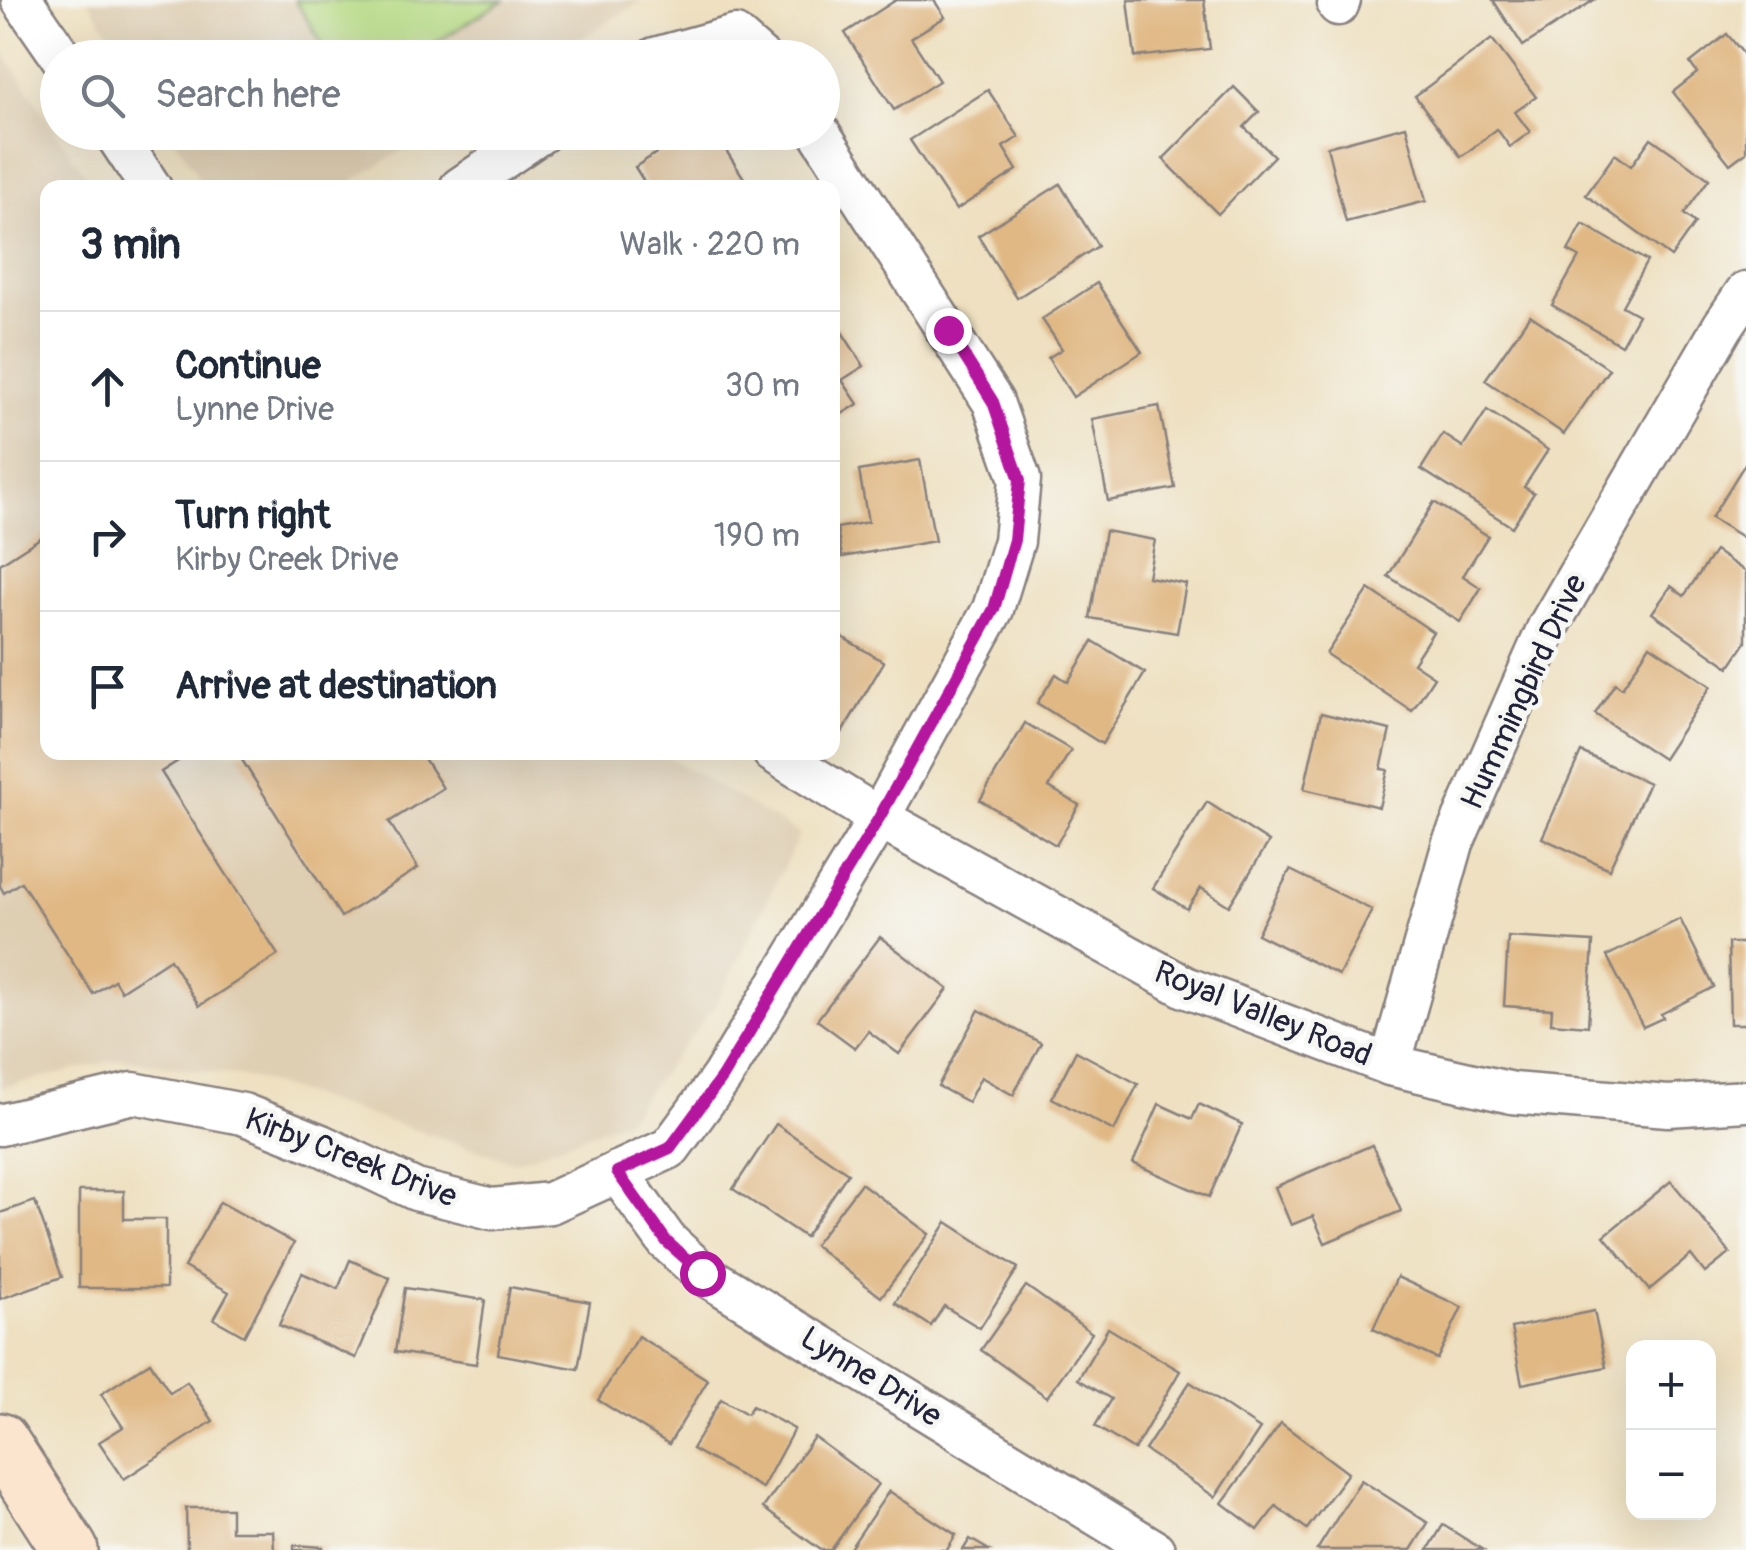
<!DOCTYPE html>
<html lang="en">
<head>
<meta charset="utf-8">
<style>
	body { margin:0; font-family:Pangolin,sans-serif; background:#f2f2f3; color:#1f2937 }
	.controls { position:absolute; right:30px; bottom:30px; display:grid; overflow:hidden; border-radius:20px; box-shadow:0 10px 40px #0002 }
	.controls button { width:90px; height:90px; display:grid; place-items:center; padding:0; border:0; border-bottom:2px solid #e0e1e3; background:#fff; color:#1f2937; font:50px sans-serif }
	.stop { position:absolute; width:30px; height:30px; margin:-22px; border:8px solid #b5179e; border-radius:50%; background:#fff }
	.stop.end { background:#b5179e; border-color:#fff; box-shadow:0 2px 10px #0008 }
	.list { margin:0; padding:0; list-style:none }
	h2 { display:flex; justify-content:space-between; align-items:center; height:130px; margin:0; padding:0 40px; font-size:42px }
	h2 small { font-size:32px; font-weight:400; color:#747a83 }
	.list li { display:grid; grid-template-columns:65px 1fr auto; gap:30px; align-items:center; box-sizing:border-box; height:150px; padding:0 40px; border-top:2px solid #e0e1e3 }
	.list b { display:block; font-size:38px; white-space:nowrap }
	.list p { margin:0; font-size:32px; white-space:nowrap; color:#747a83 }
	.list em { font-size:32px; font-style:normal; color:#747a83 }
	.icon { flex:none; width:55px; height:55px; fill:none; stroke:currentColor; stroke-width:2; stroke-linecap:round; stroke-linejoin:round }
	.map { position:relative; flex:none; width:1746px; height:1550px; overflow:hidden }
	.search { position:absolute; background:#fff; box-shadow:0 10px 40px #0002; left:40px; top:40px; width:800px; height:110px; display:flex; align-items:center; gap:25px; box-sizing:border-box; padding:0 35px; border-radius:55px; color:#747a83; font-size:38px }
	.panel { position:absolute; background:#fff; box-shadow:0 10px 40px #0002; left:40px; top:180px; width:800px; height:580px; border-radius:20px }
	.map>svg:first-child { display:block }
	.built { fill:#deceb2 }
	.green { fill:#b5d982; stroke:#6c7e5e; stroke-width:2.5 }
	.building { fill:#e0b884 }
	.lines { fill:none; stroke-linecap:round; stroke-linejoin:round }
	.street-casing { stroke:#88817e; stroke-width:45 }
	.secondary-casing { stroke:#88817e; stroke-width:60 }
	.street { stroke:#fff; stroke-width:40 }
	.secondary { stroke:#fce5cf; stroke-width:55 }
	.route { stroke:#b5179e; stroke-width:12 }
	.labels { text-anchor:middle; dominant-baseline:central; stroke-width:9; stroke-linejoin:round; paint-order:stroke }
	.street-label { font-size:32px; fill:#22223b; stroke:#f6f6f2 }
</style>
</head>
<body>
<div class="map">
<svg width="1746" height="1550" viewBox="0 0 1746 1550">
	<rect width="100%" height="100%" fill="#f6f6f2"/>
	<filter id="ink" filterUnits="userSpaceOnUse"><feTurbulence type="fractalNoise" baseFrequency=".01" numOctaves="2"/><feDisplacementMap in="SourceGraphic" scale="20" xChannelSelector="R" yChannelSelector="G"/><feConvolveMatrix kernelMatrix="1 2 1 2 8 2 1 2 1" color-interpolation-filters="sRGB"/></filter>
	<filter id="wash" filterUnits="userSpaceOnUse"><feTurbulence type="fractalNoise" baseFrequency=".0048" numOctaves="4" result="noise"/><feDisplacementMap in="SourceGraphic" scale="40" xChannelSelector="R" yChannelSelector="G"/><feGaussianBlur stdDeviation="2.25" result="paint"/><feColorMatrix in="noise" values="0 0 0 0 0 0 0 0 0 0 0 0 0 0 0 0 0 1.4 0 .05"/><feComposite in="paint" operator="in"/></filter>
	<g filter="url(#wash)">
		<rect width="100%" height="100%" fill="#eee0c0"/>
		<g class="built">
			<path d="M88 0H643L551 58 124 57Z"/>
			<path d="M0 47 93 187 48 188V752L661 753 800 834 715 1006 625 1120 515 1162 252 1078 121 1059 0 1088Z"/>
			<path d="M171 133H430L342 188H231L201 181Z"/>
		</g>
		<path class="green" d="M295 0H504L413 57 331 58Z"/>
		<g id="blocks">
			<g class="building">
				<path d="M896 0H934L945 17 911 38 939 81 894 110 845 33Z"/>
				<path d="M1128 0H1204L1210 49 1135 57Z"/>
				<path d="M1493 0H1594L1523 46Z"/>
				<path d="M1727 34 1746 57V152L1730 164 1673 92 1697 73 1690 63Z"/>
				<path d="M1492 39 1536 97 1515 112 1530 132 1510 147 1497 129 1461 157 1415 96Z"/>
				<path d="M1234 87 1259 112 1244 127 1274 156 1218 214 1163 159Z"/>
				<path d="M988 90 1019 137 1003 147 1017 170 956 210 910 140Z"/>
				<path d="M1406 126 1426 201 1346 222 1327 147Z"/>
				<path d="M688 132H714L749 186 648 188 635 167Z"/>
				<path d="M1651 138 1709 179 1684 214 1695 223 1671 257 1586 195 1615 154 1631 166Z"/>
				<path d="M1060 184 1098 246 1017 298 978 236Z"/>
				<path d="M1583 224 1647 261 1622 306 1638 315 1621 345 1552 305 1579 257 1568 251Z"/>
				<path d="M1097 283 1142 352 1073 397 1048 358 1062 349 1042 319Z"/>
				<path d="M1530 315 1609 369 1564 434 1485 380Z"/>
				<path d="M838 326 864 366 842 380 858 404 832 420V329Z"/>
				<path d="M1159 406 1175 488 1108 501 1092 419Z"/>
				<path d="M1487 410 1548 450 1524 487 1534 493 1512 527 1421 469 1443 434 1463 447Z"/>
				<path d="M920 460 935 541 842 557 837 528 868 522 859 471Z"/>
				<path d="M1746 462V539L1711 518Z"/>
				<path d="M1434 502 1488 536 1463 576 1481 588 1460 622 1388 576Z"/>
				<path d="M1105 531 1155 540 1148 577 1186 584 1177 633 1090 618Z"/>
				<path d="M48 533V752H192L161 772 278 955 199 1006 170 959 121 991 114 980 93 994 21 882 4 893 0 886V564Z"/>
				<path d="M1715 551 1746 572V642L1729 667 1652 613 1671 586 1684 596Z"/>
				<path d="M1369 589 1433 632 1413 663 1434 677 1412 711 1326 654Z"/>
				<path d="M832 631 884 662 840 736 832 732Z"/>
				<path d="M1093 641 1145 673 1102 744 1037 703 1056 674 1068 682Z"/>
				<path d="M1650 645 1711 686 1663 759 1595 714 1615 683 1622 688Z"/>
				<path d="M1321 713 1390 730 1381 769 1388 770 1379 807 1304 789Z"/>
				<path d="M1025 723 1071 750 1049 787 1079 805 1056 845 980 800Z"/>
				<path d="M237 752H420L443 788 389 822 418 868 341 917Z"/>
				<path d="M1581 752 1649 783 1609 869 1542 838Z"/>
				<path d="M1207 802 1269 842 1229 906 1201 888 1187 909 1153 888Z"/>
				<path d="M1290 870 1372 910 1339 975 1257 934Z"/>
				<path d="M1680 919 1714 987 1661 1014 1663 1018 1643 1027 1607 956Z"/>
				<path d="M880 937 948 989 899 1054 868 1031 855 1048 817 1020Z"/>
				<path d="M1508 937 1593 942 1588 1026 1551 1023 1552 1009 1504 1006Z"/>
				<path d="M1728 943H1746V1024H1730Z"/>
				<path d="M979 1010 1041 1043 1013 1095 981 1077 968 1102 938 1086Z"/>
				<path d="M1076 1051 1138 1084 1114 1131 1052 1098Z"/>
				<path d="M1159 1104 1192 1119 1199 1104 1242 1124 1209 1197 1133 1163Z"/>
				<path d="M776 1124 848 1173 805 1237 733 1189Z"/>
				<path d="M1372 1145 1401 1211 1325 1243 1313 1216 1291 1225 1275 1187Z"/>
				<path d="M1671 1181 1730 1253 1705 1273 1691 1255 1649 1290 1604 1236Z"/>
				<path d="M861 1183 929 1234 881 1297 814 1245Z"/>
				<path d="M79 1191H124V1219H166V1288H79Z"/>
				<path d="M35 1201 62 1277 0 1299V1213Z"/>
				<path d="M220 1202 294 1243 244 1336 214 1319 229 1292 184 1267Z"/>
				<path d="M947 1222 1018 1268 980 1328 944 1306 931 1326 895 1303Z"/>
				<path d="M350 1260 390 1278 356 1358 279 1325 302 1273 338 1289Z"/>
				<path d="M1397 1277 1462 1307 1437 1359 1373 1329Z"/>
				<path d="M1026 1286 1092 1333 1047 1397 981 1350Z"/>
				<path d="M510 1287 590 1302 578 1369 498 1354Z"/>
				<path d="M405 1288 485 1300 476 1364 395 1352Z"/>
				<path d="M1594 1311 1606 1367 1522 1384 1511 1328Z"/>
				<path d="M1108 1328 1180 1371 1134 1450 1095 1426 1111 1399 1078 1379Z"/>
				<path d="M638 1336 708 1380 669 1444 598 1400Z"/>
				<path d="M150 1362 170 1393 187 1382 213 1421 124 1479 99 1442 123 1427 101 1394Z"/>
				<path d="M1190 1382 1260 1429 1215 1497 1145 1450Z"/>
				<path d="M721 1399 747 1414 752 1406 794 1429 762 1488 692 1449Z"/>
				<path d="M1281 1423 1348 1473 1307 1529 1276 1506 1258 1530 1222 1503Z"/>
				<path d="M814 1437 878 1484 831 1550H821L763 1508Z"/>
				<path d="M1361 1480 1428 1523 1411 1550H1317Z"/>
				<path d="M889 1491 956 1535 947 1550H849Z"/>
				<path d="M186 1508H231V1531H273L274 1550H187Z"/>
				<path d="M1443 1525 1483 1550H1428Z"/>
				<path d="M970 1539 989 1550H963Z"/>
				<path d="M294 1545 323 1547V1550H294Z"/>
			</g>
		</g>
	</g>
	<g filter="url(#ink)">
		<use href="#blocks" fill-opacity="0" stroke="#88817e" stroke-width="2.5"/>
		<g class="lines">
			<g class="street-casing">
				<g id="street">
					<path d="M22 0 62 58"/>
					<path d="M1338 5 1340 0"/>
					<path d="M655 58 735 36 760 58"/>
					<path d="M114 132 151 188"/>
					<path d="M460 188 542 132"/>
					<path d="M773 752 879 818 1185 987 1390 1065 1512 1093 1668 1106 1746 1101"/>
					<path d="M1390 1065 1453 843 1548 627 1723 326 1746 292"/>
					<path d="M0 1125 133 1093 243 1114 321 1145 416 1190 492 1209 550 1203 670 1148 722 1077 879 818 993 609 1014 541 1020 479 993 402 819 132"/>
					<path d="M617 1172 667 1241 702 1273 1154 1550"/>
				</g>
			</g>
			<g class="secondary-casing">
				<path id="secondary" d="M0 1441 70 1550"/>
			</g>
			<use href="#street" class="street"/>
			<use href="#secondary" class="secondary"/>
		</g>
	</g>
	<g class="lines" filter="url(#ink)">
		<path class="route" d="M702 1273 667 1242 617 1172 670 1148 722 1077 879 818 994 609 1014 540 1020 480 993 402 948 330"/>
	</g>
	<g class="labels">
		<g class="street-label">
			<text transform="translate(1524 692) rotate(-65)">Hummingbird Drive</text>
			<text transform="translate(1263 1014) rotate(22)">Royal Valley Road</text>
			<text transform="translate(351 1158) rotate(21)">Kirby Creek Drive</text>
			<text transform="translate(871 1377) rotate(32)">Lynne Drive</text>
		</g>
	</g>
</svg>
<div class="controls">
<button>+</button>
<button>−</button>
</div>
<div class="stop" style="left:702px;top:1273px"></div>
<div class="stop end" style="left:948px;top:330px"></div>
<div class="search"><svg class="icon" aria-label="search" viewBox="0 0 24 24"><circle cx="10" cy="10" r="6"/><path d="M15 15l6 6"/></svg>Search here</div>
<section class="panel">
<h2>3 min<small>Walk · 220 m</small></h2>
<ul class="list">
<li><svg class="icon" aria-label="ahead" viewBox="0 0 24 24"><path d="M12 20V5M6 11l6-6 6 6"/></svg><div><b>Continue</b><p>Lynne Drive</p></div><em>30 m</em></li>
<li><svg class="icon" aria-label="right" viewBox="0 0 24 24"><path d="M7 20v-9h11M14 6l5 5-5 5"/></svg><div><b>Turn right</b><p>Kirby Creek Drive</p></div><em>190 m</em></li>
<li><svg class="icon" aria-label="arrive" viewBox="0 0 24 24"><path d="M6 21V4h12l-3 4 3 4H6"/></svg><div><b>Arrive at destination</b></div></li>
</ul>
</section>
</div>
</body>
</html>
